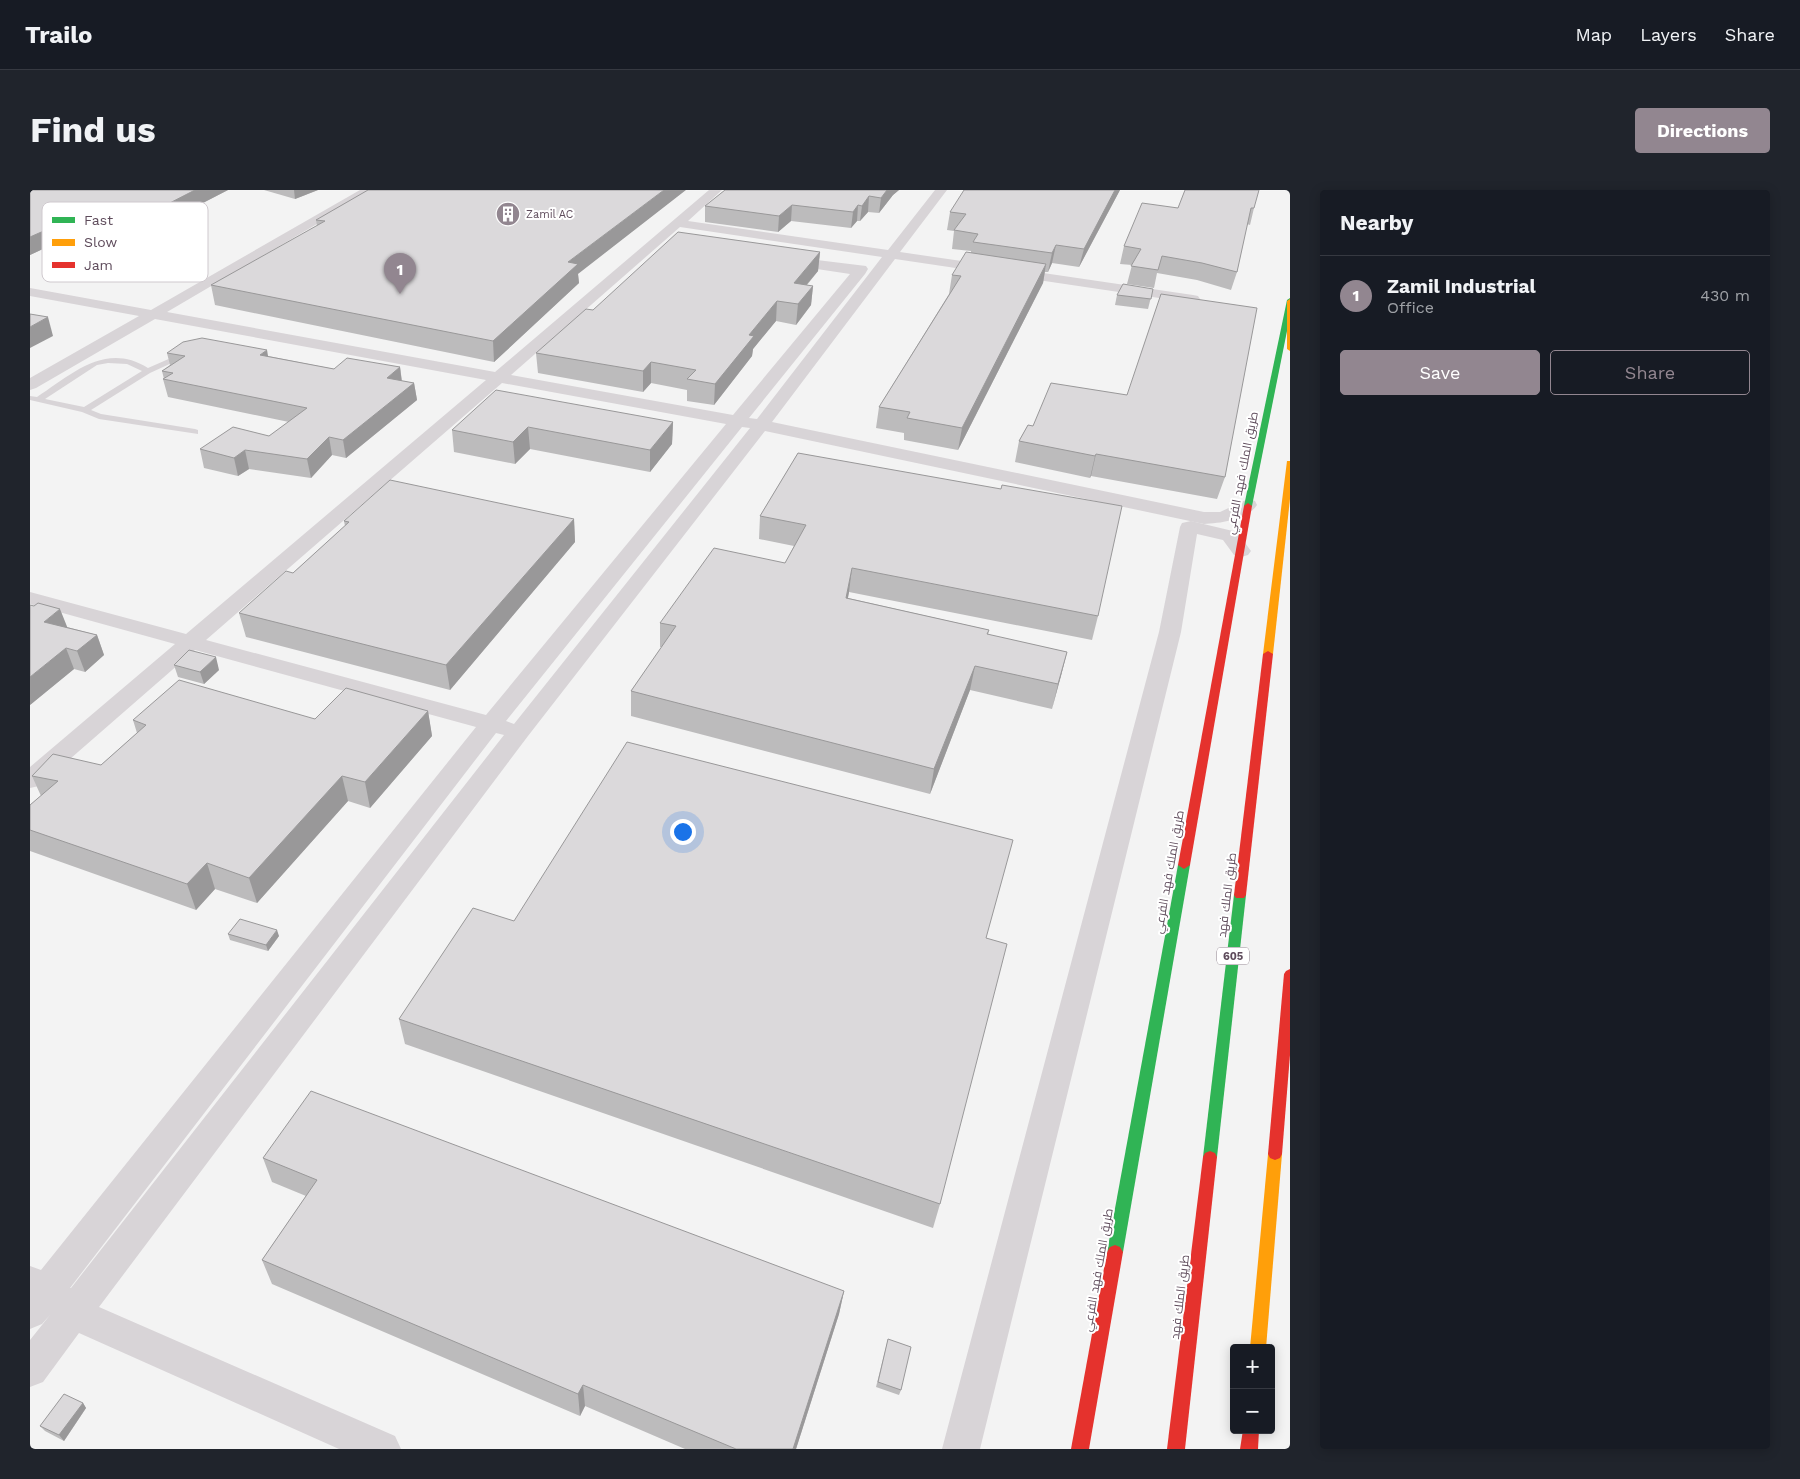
<!DOCTYPE html>
<html lang="en">
<head>
<meta charset="utf-8">
<style>
	body { margin:0; font-family:"Work Sans",Cairo,sans-serif; background:#20242c; color:#f1f3f6 }
	.controls { position:absolute; right:15px; bottom:15px; display:grid; overflow:hidden; border-radius:5px; box-shadow:0 2px 12px #0003 }
	.controls button { width:45px; height:45px; display:grid; place-items:center; padding:0; border:0; border-bottom:1px solid #363941; background:#171b24; color:#f1f3f6; font:25px sans-serif }
	.you { position:absolute; left:652px; top:641px; width:18px; height:18px; margin:-12px; border:4px solid #fff; border-radius:50%; background:#1a73e8; box-shadow:0 0 0 8px #1a73e833 }
	.badge { display:grid; place-items:center; width:32px; height:32px; border-radius:50%; background:#928690; color:#fff; font-size:16px; font-weight:700 }
	.pin { position:absolute; translate:-50% -41px; filter:drop-shadow(0 1px 2px #0008) }
	.pin::after { content:''; position:absolute; top:26px; width:18px; height:15px; background:inherit; clip-path:polygon(0 0,100% 0,50% 100%) }
	.list { margin:0; padding:0; list-style:none }
	h2 { display:flex; justify-content:space-between; align-items:center; height:65px; margin:0; padding:0 20px; font-size:21px }
	h2 small { font-size:16px; font-weight:400; color:#9ea1a6 }
	.list li { display:grid; grid-template-columns:32px 1fr auto; gap:15px; align-items:center; box-sizing:border-box; height:80px; padding:0 20px; border-top:1px solid #363941 }
	.list b { display:block; font-size:19px; white-space:nowrap }
	.list p { margin:0; font-size:16px; white-space:nowrap; color:#9ea1a6 }
	.list em { font-size:16px; font-style:normal; color:#9ea1a6 }
	.actions { display:flex; gap:10px; padding:15px 20px }
	.actions a { flex:1; padding:11px 0; border:1px solid #928690; border-radius:5px; text-align:center; font-size:18px; color:#928690 }
	.actions .main { background:#928690; color:#fff }
	.map { position:relative; flex:none; width:1260px; height:1259px; overflow:hidden; border-radius:5px }
	header { display:flex; align-items:center; gap:30px; box-sizing:border-box; height:70px; padding:0 25px; background:#171b24; border-bottom:1px solid #363941 }
	header strong { font-size:24px }
	nav { display:flex; gap:28px; margin-inline-start:auto; font-size:18px }
	.intro { display:flex; align-items:center; justify-content:space-between; box-sizing:border-box; height:120px; padding:0 30px }
	h1 { margin:0; font-size:35px }
	.button { padding:12px 22px; border-radius:5px; background:#928690; color:#fff; font-size:18px; font-weight:700 }
	main { display:flex; gap:30px; padding:0 30px }
	aside { flex:1; background:#171b24; border-radius:5px; box-shadow:0 2px 12px #0003 }
	.map>svg:first-child { display:block }
	.lines { fill:none; stroke-linecap:round; stroke-linejoin:round }
	.lane { fill:#d8d4d7; fill-rule:evenodd }
	.street { fill:#d8d4d7; fill-rule:evenodd }
	.fast { fill:#30b455; fill-rule:evenodd }
	.slow { fill:#ff9f0a; fill-rule:evenodd }
	.jam { fill:#e5322d; fill-rule:evenodd }
	.wall { fill:#bcbbbc }
	.shaded-wall { fill:#999899 }
	.building { fill:#dbd9db; stroke:#999899 }
	.labels { text-anchor:middle; dominant-baseline:central; stroke-width:4; stroke-linejoin:round; paint-order:stroke }
	.far-poi-label { font-size:11px; fill:#5e4b5b; stroke:#fff; text-anchor:start }
	.shield { fill:#fff; stroke:#8e818c; stroke-width:1 }
	.shield-label { font-size:11px; font-weight:bold; fill:#5e4b5b }
	.street-label { font-size:12px; fill:#5e4b5b; stroke:#fff }
	.key { fill:#fff; stroke:#cfc9ce; stroke-width:1 }
	.key-label { font-size:14px; fill:#5e4b5b }
</style>
</head>
<body>
<header>
<strong>Trailo</strong>
<nav><a>Map</a><a>Layers</a><a>Share</a></nav>
</header>
<div class="intro"><h1>Find us</h1><a class="button">Directions</a></div>
<main>
<div class="map">
<svg width="1260" height="1259" viewBox="0 0 1260 1259">
	<rect width="100%" height="100%" fill="#f3f3f3"/>
	<g class="lines">
		<path class="lane" d="M150 164 157 166 120 183 61 220 71 224 165 239 168 240V244L69 229 52 222 0 210V206L7 207C41 185 75 151 118 178ZM78 173 97 174 112 181 54 217 15 209 67 175Z"/>
		<g class="street">
			<path d="M330 0H345L137 122 465 182 679 0H692L658 31 858 60 905 0H917L870 62 1163 105 1168 106 1170 109 1168 112 1163 113 865 69 742 232 1174 322H1190L1218 309 1225 311 1227 315C1217 330 1191 333 1174 334L735 241 498 546 69 1117 365 1246 371 1259H309L49 1143 13 1192 0 1197V1150L20 1125 12 1134 0 1139V1076L11 1080 446 537 165 460 9 596 0 598V577L145 454 0 414V402L156 444 456 190 125 129 6 198 0 200V188L109 126 0 106V98L121 120ZM650 37 852 67 727 229 719 228 835 84 838 79 836 76 754 66 749 67 747 70 754 74 820 84 703 225 481 185ZM472 193 696 234 456 525 176 450ZM712 237 720 238 484 534 476 531ZM466 543 474 545 41 1098H40Z"/>
			<path d="M1161 331 1207 342 1221 361 1218 365 1211 367 1204 365 1193 350 1167 344 1151 442 950 1259H912L1129 442 1150 337 1152 333Z"/>
		</g>
		<g class="fast">
			<path d="M1260 108V126L1222 316 1218 319 1214 316 1257 110Z"/>
			<path d="M1154 671 1160 675 1093 1062 1090 1067 1085 1069 1080 1067 1077 1062 1148 675Z"/>
			<path d="M1210 701 1214 702 1216 705 1187 967 1185 971 1180 973 1175 971 1173 967 1204 705 1206 702Z"/>
		</g>
		<g class="slow">
			<path d="M1260 109V161L1257 159V111Z"/>
			<path d="M1257 271H1260V309L1243 464 1238 467 1233 464Z"/>
			<path d="M1245 958 1250 960 1252 964 1236 1158H1220L1238 964 1240 960Z"/>
		</g>
		<g class="jam">
			<path d="M1218 313 1222 316 1160 675 1154 679 1148 675 1214 316Z"/>
			<path d="M1238 461 1243 464 1216 705 1214 708H1206L1204 705 1233 464Z"/>
			<path d="M1260 779V865L1252 964 1250 968 1245 970 1240 968 1238 964 1254 784 1256 781Z"/>
			<path d="M1180 961 1185 963 1187 967 1155 1259H1137L1173 967 1175 963Z"/>
			<path d="M1085 1055 1090 1057 1093 1062 1059 1259H1041L1077 1062 1080 1057Z"/>
			<path d="M1213 1240H1229L1228 1259H1210Z"/>
		</g>
	</g>
	<g class="wall">
		<path d="M0 0H198L136 32 124 30 108 38 89 35 72 44 65 43 46 54 30 51 0 65Z"/>
		<path d="M234 0H288L265 9Z"/>
		<path d="M338 0 548 84 549 93 464 172 185 115 181 95 287 36 286 30Z"/>
		<path d="M695 0H869L863 5 849 23 838 22 830 31H827L821 38 761 31 748 42 675 32V16Z"/>
		<path d="M1090 0 1049 77 1022 73 1018 82H1015L1013 93 928 260 874 250V243L846 238 849 217 919 104 922 85 941 63V61L922 59 924 41 917 40 920 22Z"/>
		<path d="M1155 0 1224 18 1220 35 1217 34 1207 82 1201 100 1167 90 1127 83 1124 98 1097 94 1102 75 1090 74 1094 56 1148 18Z"/>
		<path d="M790 62 788 81 777 95 783 96 781 115 766 135 746 131 723 159 722 166 684 215 657 211V200L621 193 613 202 508 183 506 163 563 120Z"/>
		<path d="M1123 99 1118 119 1085 115 1087 105Z"/>
		<path d="M137 163 238 166 304 179 370 177 372 191 384 193 387 210 316 268 302 265 281 288 219 279 208 286 174 278 170 259 239 246 259 232 138 207 133 189H134L132 181 140 175Z"/>
		<path d="M643 232 642 254 620 282 500 259 485 274 424 262 422 240Z"/>
		<path d="M998 235 1195 287 1187 309 1061 286 1060 288 985 272 989 251Z"/>
		<path d="M768 263 1068 426 1062 450 819 402 818 408 959 440 958 445 1037 462 1022 519 940 500 900 604 601 526V501L632 457H630V433L755 373 764 356 729 349 730 326Z"/>
		<path d="M544 329 545 352 420 500 216 447 209 423 263 383 315 336 314 331Z"/>
		<path d="M37 437 67 445 74 465 55 482 44 479 0 515Z"/>
		<path d="M144 475 189 480 174 494 148 487Z"/>
		<path d="M398 521 402 546 340 618 318 611 227 713 185 699 166 720 0 661V615L11 606 2 586 71 575 107 543 103 530 285 529Z"/>
		<path d="M484 731 957 748 910 1014 903 1038 375 854 369 829Z"/>
		<path d="M198 744 249 746 238 761 200 750Z"/>
		<path d="M233 968 814 1101 809 1124 766 1259H655L555 1216 550 1226 242 1094 232 1070 276 1006 242 992Z"/>
		<path d="M858 1149 871 1200 869 1205 846 1197Z"/>
		<path d="M53 1213 56 1218 34 1251 15 1241 10 1236Z"/>
	</g>
	<g class="shaded-wall">
		<path d="M165 0H198L136 32 132 17Z"/>
		<path d="M264 0H288L265 9Z"/>
		<path d="M634 0H656L548 84 549 93 464 172 463 151 538 72Z"/>
		<path d="M857 0H869L863 5 849 23 851 8Z"/>
		<path d="M1085 0H1090L1049 77 1054 59Z"/>
		<path d="M839 6 838 22 830 31 832 16Z"/>
		<path d="M120 15 124 30 108 38 103 23Z"/>
		<path d="M762 15 761 31 748 42 749 26Z"/>
		<path d="M828 15 827 31 821 38 823 22Z"/>
		<path d="M85 20 89 35 72 44 67 29Z"/>
		<path d="M61 28 65 43 46 54 41 38Z"/>
		<path d="M25 36 30 51 0 65V47Z"/>
		<path d="M1026 55 1022 73 1018 82 1022 63Z"/>
		<path d="M790 62 788 81 762 112 764 93Z"/>
		<path d="M1016 74 1013 93 928 260 932 238Z"/>
		<path d="M783 96 781 115 766 135 768 114Z"/>
		<path d="M747 111 746 131 723 159 722 166 684 215 685 194 719 145Z"/>
		<path d="M18 127 23 146 0 158V137Z"/>
		<path d="M237 160 240 177 230 165Z"/>
		<path d="M621 172V193L613 202V181Z"/>
		<path d="M370 177 372 194 357 188Z"/>
		<path d="M384 193 387 210 316 268 313 250Z"/>
		<path d="M643 232 642 254 620 282V260Z"/>
		<path d="M498 237 500 259 485 274 483 252Z"/>
		<path d="M299 247 302 265 281 288 277 269Z"/>
		<path d="M215 260 219 279 208 286 204 268Z"/>
		<path d="M1066 264 1061 286 1060 288 1065 266Z"/>
		<path d="M544 329 545 352 420 500 416 475Z"/>
		<path d="M822 378 819 402 813 432 816 408Z"/>
		<path d="M30 419 38 439 14 432Z"/>
		<path d="M67 445 74 465 55 482 47 461Z"/>
		<path d="M36 458 44 479 0 515V487Z"/>
		<path d="M1037 462 1031 486 1022 519 1028 494Z"/>
		<path d="M186 467 189 480 174 494 170 482Z"/>
		<path d="M945 476 940 500 900 604 904 579Z"/>
		<path d="M398 521 402 546 340 618 335 592Z"/>
		<path d="M312 586 318 611 227 713 219 688Z"/>
		<path d="M177 673 185 699 166 720 157 694Z"/>
		<path d="M247 740 249 746 238 761 236 755Z"/>
		<path d="M814 1101 809 1124 766 1259H763Z"/>
		<path d="M553 1195 555 1216 550 1226 548 1204Z"/>
		<path d="M53 1213 56 1218 34 1251 29 1245Z"/>
	</g>
	<g class="building">
		<path d="M0 0H165L132 17 120 15 103 23 85 20 67 29 61 28 41 38 25 36 0 47Z"/>
		<path d="M338 0H634L538 72 548 74 463 151 181 95 295 31 286 30Z"/>
		<path d="M695 0H857L851 8 839 6 832 16 828 15 823 22 762 15 749 26 675 16Z"/>
		<path d="M934 0H1085L1054 59 1026 55 1022 63 943 52 948 44 924 40 936 24 920 22Z"/>
		<path d="M1155 0H1229L1224 18H1221L1207 82 1172 73 1132 66 1128 80 1101 76 1111 59 1094 56 1112 13 1148 18Z"/>
		<path d="M648 42 790 62 764 93 783 96 768 114 747 111 719 145 724 146 685 194 657 189 666 180 621 172 613 181 506 163 556 119 563 120Z"/>
		<path d="M936 62 1016 74 932 238 877 228 880 222 849 217 931 86 922 85Z"/>
		<path d="M1093 94 1123 99 1121 109 1087 105Z"/>
		<path d="M1131 104 1227 118 1195 287 1066 264 1065 266 989 251 998 235 1003 236 1021 193 1097 205Z"/>
		<path d="M0 124 18 127 0 137Z"/>
		<path d="M172 148 237 160 230 165 304 179 317 168 370 177 357 188 384 193 313 250 299 247 277 269 215 260 204 268 170 259 203 237 239 246 277 218 133 189 143 183 132 181 155 166 137 163 153 152Z"/>
		<path d="M466 200 643 232 620 260 498 237 483 252 422 240Z"/>
		<path d="M768 263 971 299 972 295 1092 316 1068 426 822 378 816 408 959 440 957 444 1037 462 1028 494 945 476 904 579 601 501 646 436 630 433 684 358 755 373 776 335 730 326Z"/>
		<path d="M360 290 544 329 416 475 209 423 256 381 263 383 319 332 314 331Z"/>
		<path d="M8 413 30 419 14 432 67 445 47 461 36 458 0 487V415L4 416Z"/>
		<path d="M159 460 186 467 170 482 144 475Z"/>
		<path d="M149 490 285 529 316 498 398 521 335 592 312 586 219 688 177 673 157 694 0 640V615L28 591 2 586 23 564 71 575 116 535 103 530Z"/>
		<path d="M597 552 983 650 956 748 977 754 910 1014 369 829 443 718 484 731Z"/>
		<path d="M210 729 247 740 236 755 198 744Z"/>
		<path d="M281 901 814 1101 763 1259H706L553 1195 548 1204 232 1070 287 990 233 968Z"/>
		<path d="M858 1149 881 1157 871 1200 848 1192Z"/>
		<path d="M34 1204 53 1213 29 1245 10 1236Z"/>
	</g>
	<defs>
		<g id="building-disc" transform="scale(1.25)"><circle r="9.5" fill="#928690" stroke="#fff"/><path d="M-4-6H4V6H1V3H-1V6H-4ZM-2.5-4.3h1.7v1.8h-1.7ZM.8-4.3h1.7v1.8H.8ZM-2.5-1h1.7V.8h-1.7ZM.8-1h1.7V.8H.8Z" fill="#fff"/></g>
	</defs>
	<g fill-rule="evenodd">
		<use href="#building-disc" x="478" y="24"/>
	</g>
	<g class="labels">
		<g class="far-poi-label">
			<text x="496" y="24">Zamil AC</text>
		</g>
		<rect class="shield" x="1187" y="757.5" width="32" height="17" rx="4"/>
		<g class="shield-label">
			<text x="1203" y="766">605</text>
		</g>
		<g class="street-label">
			<text transform="translate(1212 283) rotate(-79)">طريق الملك فهد الفرعي</text>
			<text transform="translate(1139 682) rotate(-80)">طريق الملك فهد الفرعي</text>
			<text transform="translate(1197 705) rotate(-83)">طريق الملك فهد</text>
			<text transform="translate(1068 1080) rotate(-80)">طريق الملك فهد الفرعي</text>
			<text transform="translate(1150 1107) rotate(-83)">طريق الملك فهد</text>
		</g>
	</g>
	<rect x="12" y="12" width="166" height="80" rx="8" class="key"/>
	<rect x="22" y="27" width="23" height="6" fill="#30b455"/>
	<rect x="22" y="49" width="23" height="7" fill="#ff9f0a"/>
	<rect x="22" y="72" width="23" height="6" fill="#e5322d"/>
	<g class="key-label">
		<text x="54" y="35">Fast</text>
		<text x="54" y="57">Slow</text>
		<text x="54" y="80">Jam</text>
	</g>
</svg>
<div class="controls">
<button>+</button>
<button>−</button>
</div>
<div class="you"></div>
<div class="pin badge" style="left:370px;top:104px">1</div>
</div>
<aside>
<h2>Nearby<small></small></h2>
<ul class="list">
<li><span class="badge">1</span><div><b>Zamil Industrial</b><p>Office</p></div><em>430 m</em></li>
</ul>
<div class="actions"><a class="main">Save</a><a>Share</a></div>
</aside>
</main>
</body>
</html>
